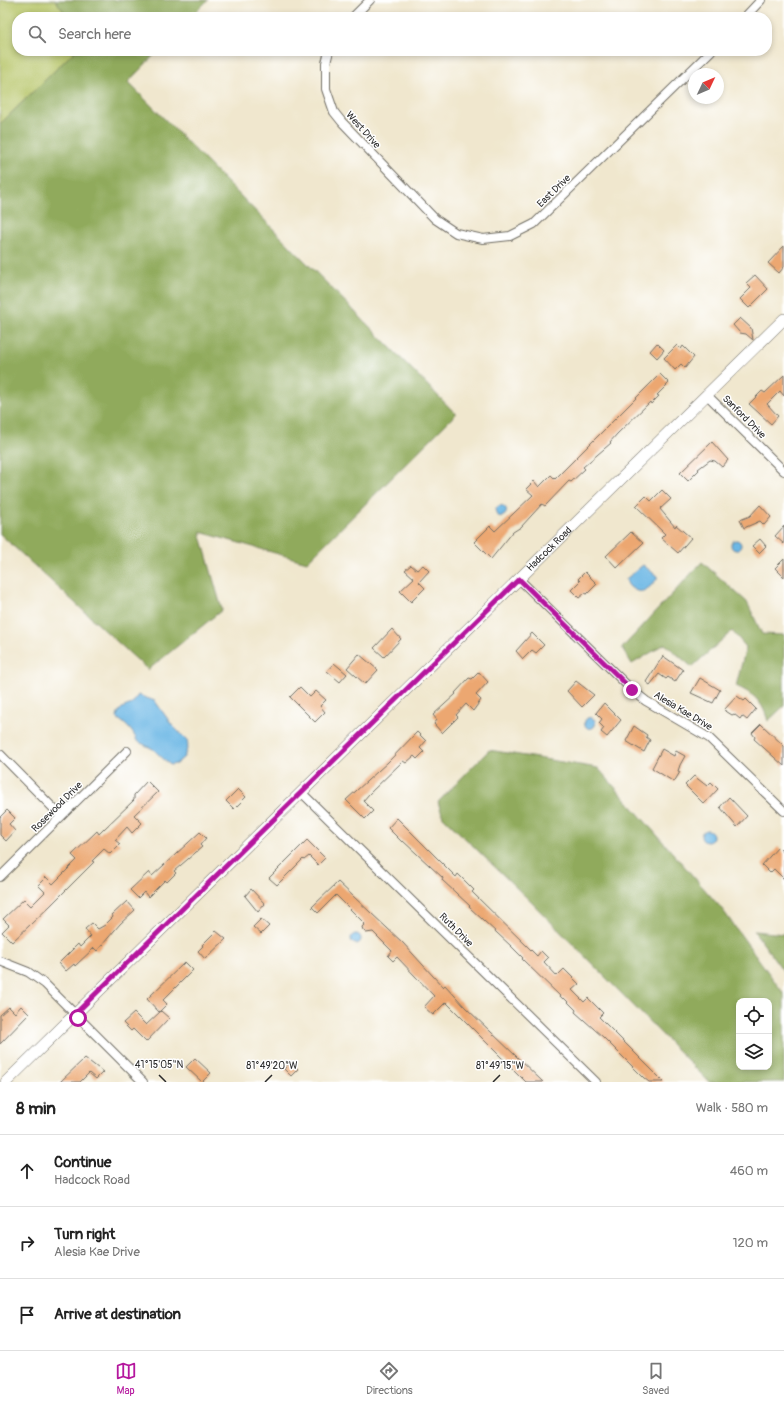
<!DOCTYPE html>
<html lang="en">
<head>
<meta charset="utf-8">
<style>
	body { margin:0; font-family:Pangolin,sans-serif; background:#f6f6f6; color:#222 }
	.controls { position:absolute; right:12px; bottom:12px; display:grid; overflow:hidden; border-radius:8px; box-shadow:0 2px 6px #0003 }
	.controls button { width:36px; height:36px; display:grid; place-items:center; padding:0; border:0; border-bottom:1px solid #e0e0e0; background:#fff; color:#222; font:20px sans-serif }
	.compass { position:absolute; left:688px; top:68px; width:36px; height:36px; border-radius:50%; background:#fff; box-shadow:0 2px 6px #0003; rotate:46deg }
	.stop { position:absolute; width:12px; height:12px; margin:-9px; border:3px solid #b5179e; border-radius:50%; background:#fff }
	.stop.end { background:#b5179e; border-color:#fff; box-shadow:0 1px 4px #0008 }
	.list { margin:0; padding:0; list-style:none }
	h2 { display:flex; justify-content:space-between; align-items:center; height:52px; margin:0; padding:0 16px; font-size:17px }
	h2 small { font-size:13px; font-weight:400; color:#767676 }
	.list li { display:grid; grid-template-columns:26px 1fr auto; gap:12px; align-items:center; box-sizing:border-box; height:72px; padding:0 16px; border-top:1px solid #e0e0e0 }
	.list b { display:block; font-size:15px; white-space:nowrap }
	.list p { margin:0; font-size:13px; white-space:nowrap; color:#767676 }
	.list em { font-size:13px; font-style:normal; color:#767676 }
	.icon { flex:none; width:22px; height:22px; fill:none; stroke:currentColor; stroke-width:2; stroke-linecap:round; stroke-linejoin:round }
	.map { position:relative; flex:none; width:784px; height:1082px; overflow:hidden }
	.search { position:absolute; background:#fff; box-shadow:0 2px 6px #0003; left:12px; right:12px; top:12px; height:44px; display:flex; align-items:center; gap:10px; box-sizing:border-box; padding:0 14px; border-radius:16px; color:#767676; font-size:15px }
	.sheet { height:268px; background:#fff }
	nav { display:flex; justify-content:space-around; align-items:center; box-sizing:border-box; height:56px; border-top:1px solid #e0e0e0; background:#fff; font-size:11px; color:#767676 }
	nav a { display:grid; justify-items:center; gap:2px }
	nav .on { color:#b5179e }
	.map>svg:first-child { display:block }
	.green { fill:#b6c466; stroke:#707848 }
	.forest { fill:#90aa5b; stroke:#5e6a43; fill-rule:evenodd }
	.water { fill:#6cb7e5; stroke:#4c7188 }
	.building { fill:#eca771 }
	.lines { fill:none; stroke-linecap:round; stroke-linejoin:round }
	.street-casing { stroke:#706d64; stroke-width:10 }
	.secondary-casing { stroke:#706d64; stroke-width:12 }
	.street { stroke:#fff; stroke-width:8 }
	.secondary { stroke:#fff; stroke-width:11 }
	.route { stroke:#b5179e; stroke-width:5 }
	.ticks { fill:none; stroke:#2b2b2b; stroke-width:1.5 }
	.labels { text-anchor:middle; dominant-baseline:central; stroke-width:3; stroke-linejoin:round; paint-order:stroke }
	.street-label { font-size:10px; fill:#2b2b2b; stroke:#fff }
	.ticks-label { font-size:10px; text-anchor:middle; fill:#2b2b2b; stroke:#fff; stroke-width:3; stroke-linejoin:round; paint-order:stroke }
</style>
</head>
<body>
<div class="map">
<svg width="784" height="1082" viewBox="0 0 784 1082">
	<rect width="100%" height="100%" fill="#fff"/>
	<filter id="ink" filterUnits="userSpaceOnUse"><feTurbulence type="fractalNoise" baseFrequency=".025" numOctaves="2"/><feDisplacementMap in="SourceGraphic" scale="8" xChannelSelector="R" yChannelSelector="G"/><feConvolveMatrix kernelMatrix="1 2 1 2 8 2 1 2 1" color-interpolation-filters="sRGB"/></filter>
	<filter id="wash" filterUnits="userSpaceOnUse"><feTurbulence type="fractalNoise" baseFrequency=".012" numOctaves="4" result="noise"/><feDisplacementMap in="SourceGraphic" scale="16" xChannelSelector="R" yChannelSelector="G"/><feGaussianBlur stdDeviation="0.9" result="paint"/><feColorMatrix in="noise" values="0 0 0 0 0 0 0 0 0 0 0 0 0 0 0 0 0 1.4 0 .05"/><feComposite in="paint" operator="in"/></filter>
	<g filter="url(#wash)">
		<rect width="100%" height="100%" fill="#f0e7ce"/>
		<path class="green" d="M0 0H55L68 17H17V51H75L0 124Z"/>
		<g class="forest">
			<path d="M55 0H208L191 17H68Z"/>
			<path d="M75 51H158L128 82 456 414 307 562 200 532 222 610 148 670 0 534V124Z"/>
			<path d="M702 562 747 602 762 634 784 635V706L768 721C762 701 754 694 736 686L746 647 732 631 692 667 665 644 632 664 622 648Z"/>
			<path d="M489 750 598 768 722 909 784 994V1082H709L527 898 443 817 438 802ZM739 1001H769V1067H739Z"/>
			<path d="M754 931 784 934V972Z"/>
		</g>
		<g class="water">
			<circle cx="501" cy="511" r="5.5"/>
			<circle cx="736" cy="545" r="5"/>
			<path d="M643 565 657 576V579C651 586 643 596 633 589 629 587 627 584 626 579Z"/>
			<path d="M138 695 155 701 172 725 187 740 188 746 184 757 176 764 170 765 153 749 137 741C133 730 125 724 117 718 118 708 124 707 132 704Z"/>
			<circle cx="590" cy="723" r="5.5"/>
			<circle cx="707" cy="836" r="6"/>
			<circle cx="356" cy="939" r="5"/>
		</g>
		<g id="blocks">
			<g class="building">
				<path d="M784 246V267L779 273 768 263Z"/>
				<path d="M755 275 768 289 749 308 740 299 751 288 746 283Z"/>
				<path d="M740 318 751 328 753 340 746 334 740 333 733 325Z"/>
				<path d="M657 343 664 350 657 358 650 351Z"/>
				<path d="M677 345 681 349 683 346 694 357 685 368 681 364 675 370 664 358Z"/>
				<path d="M660 374 669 383 657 395 659 396 651 404 650 402 617 434 610 442 611 443 583 467 585 469 571 482 569 481 545 506 542 504 521 527 513 532 491 559 474 542 490 526 495 531 533 495 526 489 534 481 539 487 551 475 555 479Z"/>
				<path d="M784 375V396L780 391 767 404 778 416 771 424 749 404 762 391 765 393Z"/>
				<path d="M712 442 728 460 722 467 715 461 710 460 698 469 699 470 688 481 680 473Z"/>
				<path d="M662 490 671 499 660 509 675 527 676 525 691 538 678 553 661 538 665 534 636 506 646 496 651 501Z"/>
				<path d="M760 505 771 517 764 525 760 521 744 528 740 520 750 516Z"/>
				<path d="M784 526V544L775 536Z"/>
				<path d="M631 532 643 543 617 568 606 556Z"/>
				<path d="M760 539 766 546 759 553 752 546Z"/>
				<path d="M784 559V577L775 568Z"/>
				<path d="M411 565 417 570 423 565 429 571 419 582 425 588 411 602 400 591 414 578 405 570Z"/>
				<path d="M585 572 597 584 587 594 585 593 579 598 571 590 580 581 578 579Z"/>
				<path d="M392 629 401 639 384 657 374 648Z"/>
				<path d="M532 633 544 645 536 653 532 650 523 659 516 651Z"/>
				<path d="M359 654 378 670 365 684 347 668Z"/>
				<path d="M663 656 683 670 675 682 668 677 666 679 659 674 650 685 646 682Z"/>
				<path d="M334 663 347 674 340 682 327 671Z"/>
				<path d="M479 672 488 682 476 695 481 700 473 711 466 704 456 715 458 717 442 733 434 724 437 720 433 715 456 694 455 693 469 678 472 679Z"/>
				<path d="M700 678 720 690 713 703 691 693Z"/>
				<path d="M576 681 594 695 582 707 567 691Z"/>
				<path d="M300 687 310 697 316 691 326 700 320 706 325 712 315 722 290 697Z"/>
				<path d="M737 696 744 701 746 699 756 709 747 720 742 716 740 719 734 714 732 715 724 710Z"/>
				<path d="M604 703 621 720 607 737 601 732 604 728 599 723 602 719 596 713Z"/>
				<path d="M761 724 784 746V766L754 739 755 737 752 733Z"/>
				<path d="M634 726 647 735 646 737 650 740 644 752 626 741Z"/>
				<path d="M417 732 426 741 420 748 424 752 417 759 414 756 406 763 403 761 369 794 363 801 373 811 365 819 346 800 388 762Z"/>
				<path d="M662 749 674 756 676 751 685 756 680 765 678 771 680 772 674 782 652 768Z"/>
				<path d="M694 776 707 786 711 782 718 789 704 804 685 785Z"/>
				<path d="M147 781 158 792 134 815 142 823 132 833 127 827 115 840 120 844 110 854 104 849 92 861 94 862 50 906 12 942 2 932 9 925 3 919 24 899 31 906 45 892 38 885 46 877 53 884 77 860 72 855 97 831 99 834 104 829 134 800V795Z"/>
				<path d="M238 789 246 797 234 809 226 801Z"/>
				<path d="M729 797 747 816 737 827 720 807Z"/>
				<path d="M7 810 15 818 9 824 15 831 6 841 0 835V817Z"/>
				<path d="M397 818 456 877 458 874 474 890 472 892 531 950 537 956 541 951 548 958 544 962 557 976 564 969 579 984 572 990 584 1002 588 998 603 1013 599 1017 664 1082H649L644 1078 603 1037 575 1012 576 1010 564 998 563 999 522 959 523 958 511 946 469 907 470 906 442 880 443 878 403 841 402 842 388 828Z"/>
				<path d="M200 832 206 838 200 845 202 847 174 871 176 873 167 882 165 880 148 897 144 892 138 898 130 890 149 872 152 876Z"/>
				<path d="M307 840 325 858 318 865 309 856 304 860 303 859 277 885 269 878Z"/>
				<path d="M778 847 784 853V879L774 869 770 873 762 865Z"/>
				<path d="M338 882 403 943 443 987 445 985 465 1007 543 1082H526L446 1002 433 1015 424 1007 434 996 397 957 393 961 388 956 392 951 373 932 366 933 363 930 362 927 365 924 336 895 318 913 312 907Z"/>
				<path d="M251 889 265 904 258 912 245 896Z"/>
				<path d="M127 901 135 910 120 924 97 951 94 948 75 966 74 964 66 971 59 963 78 944 80 947 91 936 85 929 92 923 98 929 105 925 113 917 112 915Z"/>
				<path d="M261 919 269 926 261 934 253 927Z"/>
				<path d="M216 931 226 939 205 959 198 951 203 946 202 945Z"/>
				<path d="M185 962 193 970 163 1000 167 1004 159 1012 147 999Z"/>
				<path d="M21 1006 29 1014 0 1044V1015L9 1007 15 1013Z"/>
				<path d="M161 1011 169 1018 146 1042 133 1029 131 1031 123 1023 134 1013 146 1025Z"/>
				<path d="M85 1058 103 1072 96 1079 89 1073 80 1082H60Z"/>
				<path d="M195 1058 211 1073 202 1082 186 1067Z"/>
				<path d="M291 1062 298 1069 291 1076 284 1069Z"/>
			</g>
		</g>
	</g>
	<g filter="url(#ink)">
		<use href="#blocks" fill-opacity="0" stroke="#706d64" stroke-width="1"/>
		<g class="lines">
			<g class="street-casing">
				<g id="street">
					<path d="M353 17 370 0"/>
					<path d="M745 17 761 0"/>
					<path d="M329 51 326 63V89L334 112 342 122 435 219 456 233 483 239 510 236 534 224 711 51"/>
					<path d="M707 395 784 471"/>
					<path d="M519 579 632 690 646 701 709 738 784 811"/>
					<path d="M0 754 61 816"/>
					<path d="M301 792 596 1082"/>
					<path d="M0 877 127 751"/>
					<path d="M0 961 28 972 45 984 143 1082"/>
				</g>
			</g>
			<g class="secondary-casing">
				<g id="secondary">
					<path id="s1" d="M6 1082 784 319"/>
				</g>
			</g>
			<use href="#street" class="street"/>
			<use href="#secondary" class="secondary"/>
		</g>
	</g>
	<g class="lines" filter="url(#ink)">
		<path class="route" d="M78 1018 75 1014 519 579 632 690"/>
	</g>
	<path class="ticks" d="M159 1075 166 1082M265 1082 272 1075M493 1082 500 1075"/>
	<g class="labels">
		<g class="street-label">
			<text transform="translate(363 130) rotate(48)">West Drive</text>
			<text transform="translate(554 191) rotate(-44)">East Drive</text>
			<text transform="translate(744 417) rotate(45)">Sanford Drive</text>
			<text stroke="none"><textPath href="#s1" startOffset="761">Hadcock Road</textPath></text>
			<text transform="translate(683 711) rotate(31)">Alesia Kae Drive</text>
			<text transform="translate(57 807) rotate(-45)">Rosewood Drive</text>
			<text transform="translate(456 930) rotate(45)">Ruth Drive</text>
		</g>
	</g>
	<g class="ticks-label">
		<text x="159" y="1068">41°15'05"N</text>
		<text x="272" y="1069">81°49'20"W</text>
		<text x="500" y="1069">81°49'15"W</text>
	</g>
</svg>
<div class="controls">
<button><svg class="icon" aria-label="locate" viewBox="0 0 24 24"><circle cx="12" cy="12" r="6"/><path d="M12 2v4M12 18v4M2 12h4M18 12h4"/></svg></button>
<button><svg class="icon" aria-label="layers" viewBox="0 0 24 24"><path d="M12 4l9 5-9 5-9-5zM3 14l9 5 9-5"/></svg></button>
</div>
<svg class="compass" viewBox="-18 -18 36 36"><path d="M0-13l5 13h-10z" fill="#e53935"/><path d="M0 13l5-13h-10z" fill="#767676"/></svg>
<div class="stop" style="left:78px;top:1018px"></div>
<div class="stop end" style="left:632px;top:690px"></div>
<div class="search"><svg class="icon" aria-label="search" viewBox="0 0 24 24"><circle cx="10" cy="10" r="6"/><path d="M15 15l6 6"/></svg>Search here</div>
</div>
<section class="sheet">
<h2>8 min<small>Walk · 580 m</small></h2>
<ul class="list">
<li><svg class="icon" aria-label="ahead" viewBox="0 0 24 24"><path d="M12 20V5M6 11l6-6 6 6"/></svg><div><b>Continue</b><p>Hadcock Road</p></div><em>460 m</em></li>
<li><svg class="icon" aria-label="right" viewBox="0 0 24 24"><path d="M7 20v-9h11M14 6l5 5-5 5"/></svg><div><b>Turn right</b><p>Alesia Kae Drive</p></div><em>120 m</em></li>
<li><svg class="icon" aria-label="arrive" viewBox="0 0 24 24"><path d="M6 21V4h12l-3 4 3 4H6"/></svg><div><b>Arrive at destination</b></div></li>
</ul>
</section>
<nav>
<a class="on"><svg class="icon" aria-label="map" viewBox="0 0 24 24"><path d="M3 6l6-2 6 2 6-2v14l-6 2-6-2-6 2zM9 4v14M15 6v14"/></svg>Map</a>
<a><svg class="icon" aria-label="directions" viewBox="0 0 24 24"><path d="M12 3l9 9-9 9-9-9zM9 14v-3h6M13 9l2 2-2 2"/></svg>Directions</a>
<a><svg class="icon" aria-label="saved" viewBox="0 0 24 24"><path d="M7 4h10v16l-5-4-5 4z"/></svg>Saved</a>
</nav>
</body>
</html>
